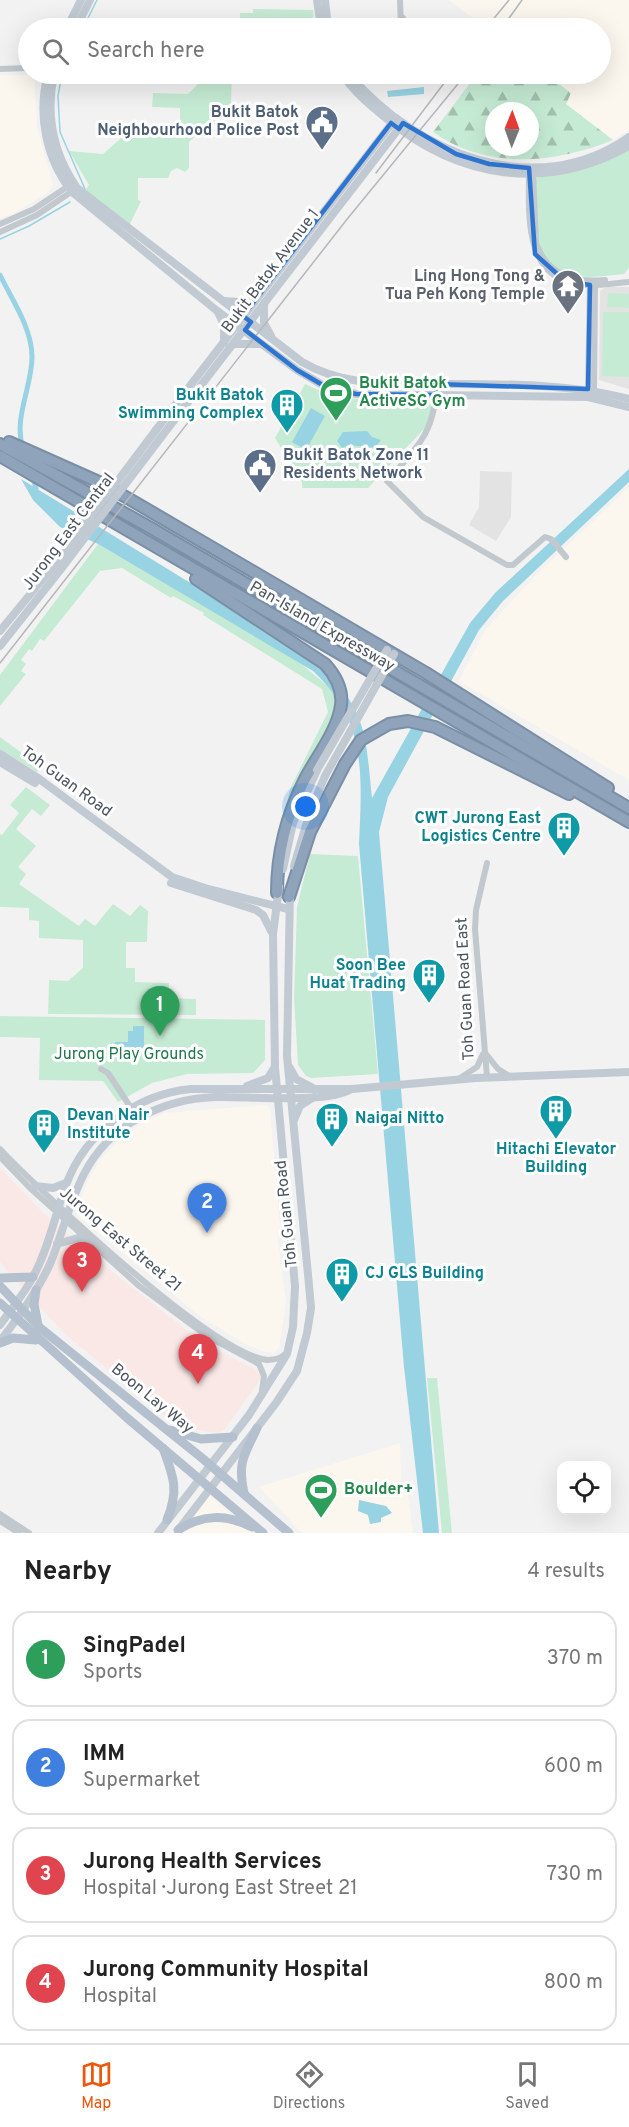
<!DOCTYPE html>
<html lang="en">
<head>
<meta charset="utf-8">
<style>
	body { margin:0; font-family:Overpass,sans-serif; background:#f2f2f2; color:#222 }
	.controls { position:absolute; right:18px; bottom:18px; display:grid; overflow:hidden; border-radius:12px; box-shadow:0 6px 24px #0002 }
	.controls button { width:54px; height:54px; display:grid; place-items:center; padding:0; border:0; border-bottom:2px solid #e0e0e0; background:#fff; color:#222; font:30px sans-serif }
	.compass { position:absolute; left:485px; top:102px; width:54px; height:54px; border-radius:50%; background:#fff; box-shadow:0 6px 24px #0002; rotate:1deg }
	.you { position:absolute; left:306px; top:807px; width:21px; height:21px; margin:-15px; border:4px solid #fff; border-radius:50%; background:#1a73e8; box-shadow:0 0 0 9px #1a73e833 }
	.badge { display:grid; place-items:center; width:39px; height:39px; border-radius:50%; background:#ea580c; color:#fff; font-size:20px; font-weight:700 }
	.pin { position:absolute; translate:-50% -50px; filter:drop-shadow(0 2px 3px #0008) }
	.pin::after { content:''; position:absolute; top:32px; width:21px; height:18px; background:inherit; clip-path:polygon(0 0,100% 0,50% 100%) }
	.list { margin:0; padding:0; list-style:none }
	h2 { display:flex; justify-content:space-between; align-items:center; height:78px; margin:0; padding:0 24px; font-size:26px }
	h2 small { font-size:20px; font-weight:400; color:#767676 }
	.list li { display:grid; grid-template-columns:39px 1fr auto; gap:18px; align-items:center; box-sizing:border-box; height:96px; margin:0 12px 12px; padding:0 12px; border:2px solid #e0e0e0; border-radius:18px }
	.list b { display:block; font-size:22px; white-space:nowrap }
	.list p { margin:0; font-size:20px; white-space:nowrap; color:#767676 }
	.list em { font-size:20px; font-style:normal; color:#767676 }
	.icon { flex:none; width:33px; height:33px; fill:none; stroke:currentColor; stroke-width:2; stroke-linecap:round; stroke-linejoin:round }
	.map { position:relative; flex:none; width:629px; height:1533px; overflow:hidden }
	.search { position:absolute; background:#fff; box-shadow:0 6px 24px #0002; left:18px; right:18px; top:18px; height:66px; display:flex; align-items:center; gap:15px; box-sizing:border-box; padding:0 21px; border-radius:33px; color:#767676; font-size:22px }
	.sheet { height:510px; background:#fff }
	nav { display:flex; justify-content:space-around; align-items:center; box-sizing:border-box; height:84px; border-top:2px solid #e0e0e0; background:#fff; font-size:16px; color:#767676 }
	nav a { display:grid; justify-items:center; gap:3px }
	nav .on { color:#ea580c }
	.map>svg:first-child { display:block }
	.commercial { fill:#fbf7ee }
	.education { fill:#e4e3e3 }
	.medical { fill:#f9e8e6 }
	.green { fill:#c6ebd4 }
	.forest { fill:url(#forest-firs); fill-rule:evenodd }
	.water { fill:#98d3e3 }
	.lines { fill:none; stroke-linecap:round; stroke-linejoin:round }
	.stream { stroke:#98d3e3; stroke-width:1.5 }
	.canal { stroke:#98d3e3; stroke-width:5 }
	.highway-casing { stroke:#7a8fa6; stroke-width:14 }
	.street { stroke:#c1c8ce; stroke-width:6 }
	.secondary { stroke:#c1cad2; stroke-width:8 }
	.primary { stroke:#b4c0cd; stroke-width:9 }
	.highway { stroke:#8fa4ba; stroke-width:10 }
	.rail { stroke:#b4b7bb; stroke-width:1.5 }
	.secondary-bridge { stroke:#c1cad2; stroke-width:8 }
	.marked { fill:none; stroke:#2e75d1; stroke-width:4.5; stroke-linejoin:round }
	.labels { text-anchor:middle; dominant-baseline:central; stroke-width:6; stroke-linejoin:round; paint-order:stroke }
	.service-label { font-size:16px; font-weight:bold; fill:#4e5e75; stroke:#fff; text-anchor:end }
	.street-label { font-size:16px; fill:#4b545d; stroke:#fff }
	.worship-label { font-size:16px; font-weight:bold; fill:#5b616d; stroke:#fff; text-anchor:end }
	.leisure-label { font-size:16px; font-weight:bold; fill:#27864d; stroke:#fff; text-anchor:start }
	.culture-label { font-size:16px; font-weight:bold; fill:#0d838f; stroke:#fff; text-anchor:end }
	.park-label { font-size:16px; fill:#22784d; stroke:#fff }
</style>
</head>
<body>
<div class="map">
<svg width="629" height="1533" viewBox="0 0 629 1533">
	<defs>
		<pattern id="forest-firs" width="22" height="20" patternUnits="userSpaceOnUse" patternTransform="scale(1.5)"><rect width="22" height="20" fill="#c6ebd4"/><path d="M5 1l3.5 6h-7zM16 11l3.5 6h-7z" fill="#a3c1af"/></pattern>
	</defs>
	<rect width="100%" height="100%" fill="#f3f2f2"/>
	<g class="commercial">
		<path d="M449 0H629V130L613 140 566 104 571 93 545 74H600V28H486Z"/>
		<path d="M0 75H34L37 127 53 185 47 193 14 213 0 218Z"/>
		<path d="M629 487V780L459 681 485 630 536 575Z"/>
		<path d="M267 1105 270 1109 280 1226 278 1241 286 1302 279 1348 275 1352H266L247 1345 198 1315 79 1217 77 1209 88 1180 100 1160 120 1139 142 1123 165 1113Z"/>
		<path d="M400 1443 401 1481 408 1497 413 1533H302L259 1487Z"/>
		<path d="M208 1493 251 1533H178Z"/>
	</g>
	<g class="education">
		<path d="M606 287H629V389L599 380 600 291Z"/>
		<path d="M480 471 512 472 511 517 496 541 469 525 479 507Z"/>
	</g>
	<path class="medical" d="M0 1167 44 1214 104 1265 203 1343 257 1370 261 1375 260 1380 224 1430 218 1433 197 1430 171 1422 65 1334 10 1275 0 1262Z"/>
	<g class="green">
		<path d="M253 9 313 10 314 28H231L240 19V13H253Z"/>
		<path d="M208 74H234L232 76 231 103 215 114 214 130H202L189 142V168L185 172 177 168 171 171 168 178H138V200L141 201 129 226 85 191 89 185 69 151 103 154 127 133H177L180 126V108L152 107 153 93 188 94Z"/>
		<path d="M629 149V268L624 274C604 276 576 281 558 270 550 266 544 256 538 250L534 178C569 174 598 166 629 149Z"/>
		<path d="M608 293 629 294V308L607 307Z"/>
		<path d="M603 312H629V377L602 376Z"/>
		<path d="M305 384C345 404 389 400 433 401L430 418 425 428 368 488H302V482L275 438Z"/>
		<path d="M98 544 299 662 335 692 334 714 281 827 290 789 328 712 322 689 203 615 204 613 173 596 171 598 122 568 100 571 44 641 40 639 32 651 29 649 21 660 26 664 21 671 26 674 0 706V675Z"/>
		<path d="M0 737 41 767 37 772 0 750Z"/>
		<path d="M26 787 50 805 41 816 32 809 16 829 36 846 18 867 26 874 19 884 79 926 85 919 95 926 113 904 130 916 140 905 148 911 147 942H126V968H135V982L169 983V998L196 999V1015L48 1014 49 980 68 981 83 968V940L39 938V921L29 920V908L0 907V834L2 835 19 813 10 805Z"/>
		<path d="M310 854 358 856 378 1074 311 1078 306 1076 298 1065 294 998 297 907Z"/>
		<path d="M0 1016 265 1020V1060L253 1073 187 1074 152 1083 118 1102 103 1081 39 1080 40 1038 0 1037Z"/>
		<path d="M427 1378H437L452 1533H442Z"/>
	</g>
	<path class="forest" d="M477 74H545L571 93 566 104 613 140C554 164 486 170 433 132ZM494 111H530V147H494Z"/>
	<g class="water">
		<path d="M424 87V94L388 97 387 91Z"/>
		<path d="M311 408 325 416 306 450 292 442Z"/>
		<path d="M367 431 372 437 381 440 375 448 349 445 342 448 337 441 343 432Z"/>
		<path d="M629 469V482L503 601 479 630 388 797 379 832 439 1533H423L404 1367 359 844C362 776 367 721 313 671L98 544 60 527 33 500 21 479 316 660C367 712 365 729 372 798L470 623 495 593Z"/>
		<path d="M133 1026H144V1048H115V1042H128V1031H133Z"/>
		<path d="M359 1500 386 1506 392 1513 381 1518V1522L370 1524 368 1515 358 1511Z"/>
	</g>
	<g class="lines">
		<g class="stream">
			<path d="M83 28 97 0"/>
			<path d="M62 74 58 96 60 132 85 189"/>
			<path d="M0 239 29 226 70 202"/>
		</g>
		<g class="canal">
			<path d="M0 275C12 300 32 328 32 357 32 387 13 419 23 448"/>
			<path d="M27 459 36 488"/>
		</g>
		<g class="highway-casing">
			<g id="highway">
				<path d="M9 442 101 483 131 500 426 673 608 788"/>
				<path d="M0 444 151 528 629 808"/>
				<path d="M0 456 629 822"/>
				<path d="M196 579 325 664C335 675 343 689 341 705 338 730 317 756 305 779 287 814 277 853 277 893"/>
				<path d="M289 897 310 832 345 764 361 740 389 724 408 721 435 727 569 794"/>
			</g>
		</g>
		<g class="street">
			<path d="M400 0 401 28"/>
			<path d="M403 18 408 28"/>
			<path d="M0 69 28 68"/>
			<path d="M529 171C529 212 523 276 577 284 594 287 612 283 629 282"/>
			<path d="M533 171 536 243C547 275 575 283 605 280"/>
			<path d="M0 224 34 209 70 185"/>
			<path d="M0 232 37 215 74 190"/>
			<path d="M437 384C434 434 419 445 387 481L423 517 507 565H513L545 537 551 539 566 557"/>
			<path d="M588 394 590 281"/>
			<path d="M594 394 595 282"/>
			<path d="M487 863 476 910 475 929 487 1077"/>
			<path d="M486 1054 498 1069 509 1076"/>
			<path d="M101 1069 108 1073 131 1108"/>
			<path d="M460 1078 477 1067 483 1054"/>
			<path d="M0 1149C43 1194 212 1353 267 1360 273 1360 279 1359 284 1355"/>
			<path d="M0 1157 30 1188 138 1285 207 1336 259 1364 264 1376 262 1391"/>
			<path d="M0 1514 29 1533"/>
			<path d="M0 1521 19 1533"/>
		</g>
		<g class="secondary">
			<path d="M317 0 321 28"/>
			<path d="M325 0 328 28"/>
			<path d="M67 28 81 0"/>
			<path d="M76 28 90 0"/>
			<path d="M48 74C37 114 46 159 72 192L216 310 297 370 326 387 356 394 588 397 629 407"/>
			<path d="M54 74C45 116 53 153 77 188L302 362C345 387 388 383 436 384 500 384 567 383 629 399"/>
			<path d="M342 74C354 92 370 105 387 119 459 179 547 192 629 146"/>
			<path d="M349 74C416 153 535 203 629 137"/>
			<path d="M224 301 239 302 257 298"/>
			<path d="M264 306V323L271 336"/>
			<path d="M218 312 224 325V343"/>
			<path d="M234 344H260"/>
			<path d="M156 430 396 118"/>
			<path d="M162 436 403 123"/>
			<path d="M0 631 56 563"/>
			<path d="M0 646 61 569"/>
			<path d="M0 754 38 778 172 877 208 889 288 909"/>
			<path d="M0 762 35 783"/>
			<path d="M294 866 310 812 325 776"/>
			<path d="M283 869 293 823 317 770"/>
			<path d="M171 883 256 910 263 915 271 931"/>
			<path d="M290 1068 296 1079 313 1088"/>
			<path d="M247 1086 268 1078 274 1068"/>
			<path d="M294 1120 300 1106 314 1097"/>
			<path d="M35 1186 53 1188 66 1183"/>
			<path d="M57 1244 78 1238 88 1241"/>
			<path d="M0 1325C11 1309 25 1293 34 1275 49 1247 55 1215 66 1185 85 1133 136 1094 191 1089H352L476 1078 629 1072"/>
			<path d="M0 1341C19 1317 37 1292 50 1264 62 1235 69 1203 84 1174 109 1125 162 1099 215 1097 245 1096 330 1104 351 1089"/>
			<path d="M179 1529 276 1403 297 1371 307 1333 311 1308 309 1285 287 1056 290 891"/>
			<path d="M158 1533 249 1415 287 1354 293 1327 295 1286 275 1067 273 934 279 887"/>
		</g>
		<g class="primary">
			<path d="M0 1278 33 1277"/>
			<path d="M0 1286 39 1327 202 1458 289 1533"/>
			<path d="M36 1290 34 1304 38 1325"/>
			<path d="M0 1303 126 1417 263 1533"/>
			<path d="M0 1343 13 1338 36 1340"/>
			<path d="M170 1430 201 1439 233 1437"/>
			<path d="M163 1448C174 1478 179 1490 167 1520"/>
			<path d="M244 1493C237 1460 245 1455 257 1428"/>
			<path d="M178 1530C203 1514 226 1514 252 1527"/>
		</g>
		<use href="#highway" class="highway"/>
		<g class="rail">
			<path d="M486 28 509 0"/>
			<path d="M502 28 522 0"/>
			<path d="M376 173 451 74"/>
			<path d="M0 663 348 218 466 74"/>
		</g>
		<g class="secondary-bridge">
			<path d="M56 563 156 430"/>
			<path d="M61 569 162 436"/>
			<path d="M317 770 387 650"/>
			<path d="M325 776 394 654"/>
		</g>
	</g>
	<path class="marked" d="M391 123 399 129 403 123 456 154 489 164 529 168 535 254 565 281 590 285 588 389 437 384 436 395 356 394 326 387 297 370 245 330 251 322 243 316Z"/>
	<defs>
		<g id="civic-pin" transform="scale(1.725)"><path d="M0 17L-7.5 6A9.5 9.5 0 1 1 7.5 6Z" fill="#5c6f8a" stroke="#fff"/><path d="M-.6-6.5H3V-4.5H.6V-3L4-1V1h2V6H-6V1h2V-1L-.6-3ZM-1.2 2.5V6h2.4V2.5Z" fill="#fff"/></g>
		<g id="temple-pin" transform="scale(1.725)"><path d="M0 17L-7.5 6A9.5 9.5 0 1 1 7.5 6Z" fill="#6b7280" stroke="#fff"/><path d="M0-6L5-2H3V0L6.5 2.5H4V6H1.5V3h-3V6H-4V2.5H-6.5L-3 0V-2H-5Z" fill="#fff"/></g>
		<g id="stadium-pin" transform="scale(1.725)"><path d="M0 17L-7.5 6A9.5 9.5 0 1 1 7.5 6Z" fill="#2e9e5b" stroke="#fff"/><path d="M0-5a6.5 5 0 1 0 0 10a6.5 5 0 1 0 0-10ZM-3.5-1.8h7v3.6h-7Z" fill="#fff"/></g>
		<g id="building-pin" transform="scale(1.725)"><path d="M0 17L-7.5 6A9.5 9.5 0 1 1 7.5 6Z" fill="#0f9aa8" stroke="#fff"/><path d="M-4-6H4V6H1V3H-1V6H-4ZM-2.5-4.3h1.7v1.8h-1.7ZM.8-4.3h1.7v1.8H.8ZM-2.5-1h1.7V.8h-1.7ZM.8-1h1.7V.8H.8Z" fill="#fff"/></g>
	</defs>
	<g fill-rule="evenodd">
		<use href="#civic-pin" x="322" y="122"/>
		<use href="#temple-pin" x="568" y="286"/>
		<use href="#stadium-pin" x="336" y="393"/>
		<use href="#building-pin" x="287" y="405"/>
		<use href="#civic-pin" x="260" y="465"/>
		<use href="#building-pin" x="564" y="828"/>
		<use href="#building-pin" x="429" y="975"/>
		<use href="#building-pin" x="556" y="1111"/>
		<use href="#building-pin" x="332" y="1119"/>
		<use href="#building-pin" x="44" y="1125"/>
		<use href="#building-pin" x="342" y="1274"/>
		<use href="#stadium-pin" x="321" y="1490"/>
	</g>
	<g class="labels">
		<g class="service-label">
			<text x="299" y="113">Bukit Batok<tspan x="299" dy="18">Neighbourhood Police Post</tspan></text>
			<text x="283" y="456" text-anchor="start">Bukit Batok Zone 11<tspan x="283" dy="18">Residents Network</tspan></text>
		</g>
		<g class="street-label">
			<text transform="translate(271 271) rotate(-53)">Bukit Batok Avenue 1</text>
			<text transform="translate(69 532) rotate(-53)">Jurong East Central</text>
			<text transform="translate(322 627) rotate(30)">Pan-Island Expressway</text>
			<text transform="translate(66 782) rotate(36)">Toh Guan Road</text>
			<text transform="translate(466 989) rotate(-93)">Toh Guan Road East</text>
			<text transform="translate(287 1214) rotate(-96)">Toh Guan Road</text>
			<text transform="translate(120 1240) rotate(40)">Jurong East Street 21</text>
			<text transform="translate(152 1399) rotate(39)">Boon Lay Way</text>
		</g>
		<g class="worship-label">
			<text x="545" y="277">Ling Hong Tong &amp;<tspan x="545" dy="18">Tua Peh Kong Temple</tspan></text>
		</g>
		<g class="leisure-label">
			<text x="359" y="384">Bukit Batok<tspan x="359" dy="18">ActiveSG Gym</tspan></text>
			<text x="344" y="1490">Boulder+</text>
		</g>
		<g class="culture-label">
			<text x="264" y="396">Bukit Batok<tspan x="264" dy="18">Swimming Complex</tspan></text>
			<text x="541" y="819">CWT Jurong East<tspan x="541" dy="18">Logistics Centre</tspan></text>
			<text x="406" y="966">Soon Bee<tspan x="406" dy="18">Huat Trading</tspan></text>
			<text x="67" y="1116" text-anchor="start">Devan Nair<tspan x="67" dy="18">Institute</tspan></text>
			<text x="355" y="1119" text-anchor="start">Naigai Nitto</text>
			<text x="556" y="1150" text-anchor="middle">Hitachi Elevator<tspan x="556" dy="18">Building</tspan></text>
			<text x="365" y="1274" text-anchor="start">CJ GLS Building</text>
		</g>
		<g class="park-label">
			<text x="129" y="1055">Jurong Play Grounds</text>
		</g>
	</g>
</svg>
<div class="controls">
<button><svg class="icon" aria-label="locate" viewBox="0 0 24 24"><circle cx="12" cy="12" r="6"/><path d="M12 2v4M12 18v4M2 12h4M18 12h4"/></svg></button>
</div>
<svg class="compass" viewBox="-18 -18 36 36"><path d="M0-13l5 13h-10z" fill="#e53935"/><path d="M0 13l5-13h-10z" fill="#767676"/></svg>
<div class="you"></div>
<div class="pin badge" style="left:160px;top:1036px;background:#2e9e5b">1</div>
<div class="pin badge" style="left:207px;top:1233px;background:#3f7fe0">2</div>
<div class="pin badge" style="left:82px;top:1292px;background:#e0444e">3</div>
<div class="pin badge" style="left:198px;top:1384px;background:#e0444e">4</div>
<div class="search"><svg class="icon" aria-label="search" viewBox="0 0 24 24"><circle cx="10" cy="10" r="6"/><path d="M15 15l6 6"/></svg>Search here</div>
</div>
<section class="sheet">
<h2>Nearby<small>4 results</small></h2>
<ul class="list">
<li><span class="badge" style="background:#2e9e5b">1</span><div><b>SingPadel</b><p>Sports</p></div><em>370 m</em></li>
<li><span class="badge" style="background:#3f7fe0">2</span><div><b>IMM</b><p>Supermarket</p></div><em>600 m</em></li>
<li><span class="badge" style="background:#e0444e">3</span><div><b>Jurong Health Services</b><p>Hospital · Jurong East Street 21</p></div><em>730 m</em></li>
<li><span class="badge" style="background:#e0444e">4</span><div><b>Jurong Community Hospital</b><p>Hospital</p></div><em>800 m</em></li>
</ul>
</section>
<nav>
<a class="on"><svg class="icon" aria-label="map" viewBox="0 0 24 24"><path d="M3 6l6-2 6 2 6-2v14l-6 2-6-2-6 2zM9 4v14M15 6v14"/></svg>Map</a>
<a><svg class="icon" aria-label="directions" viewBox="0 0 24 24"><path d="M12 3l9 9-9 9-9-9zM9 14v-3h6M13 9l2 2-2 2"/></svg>Directions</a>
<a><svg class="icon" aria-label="saved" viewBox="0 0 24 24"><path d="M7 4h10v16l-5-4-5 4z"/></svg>Saved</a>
</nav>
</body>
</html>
